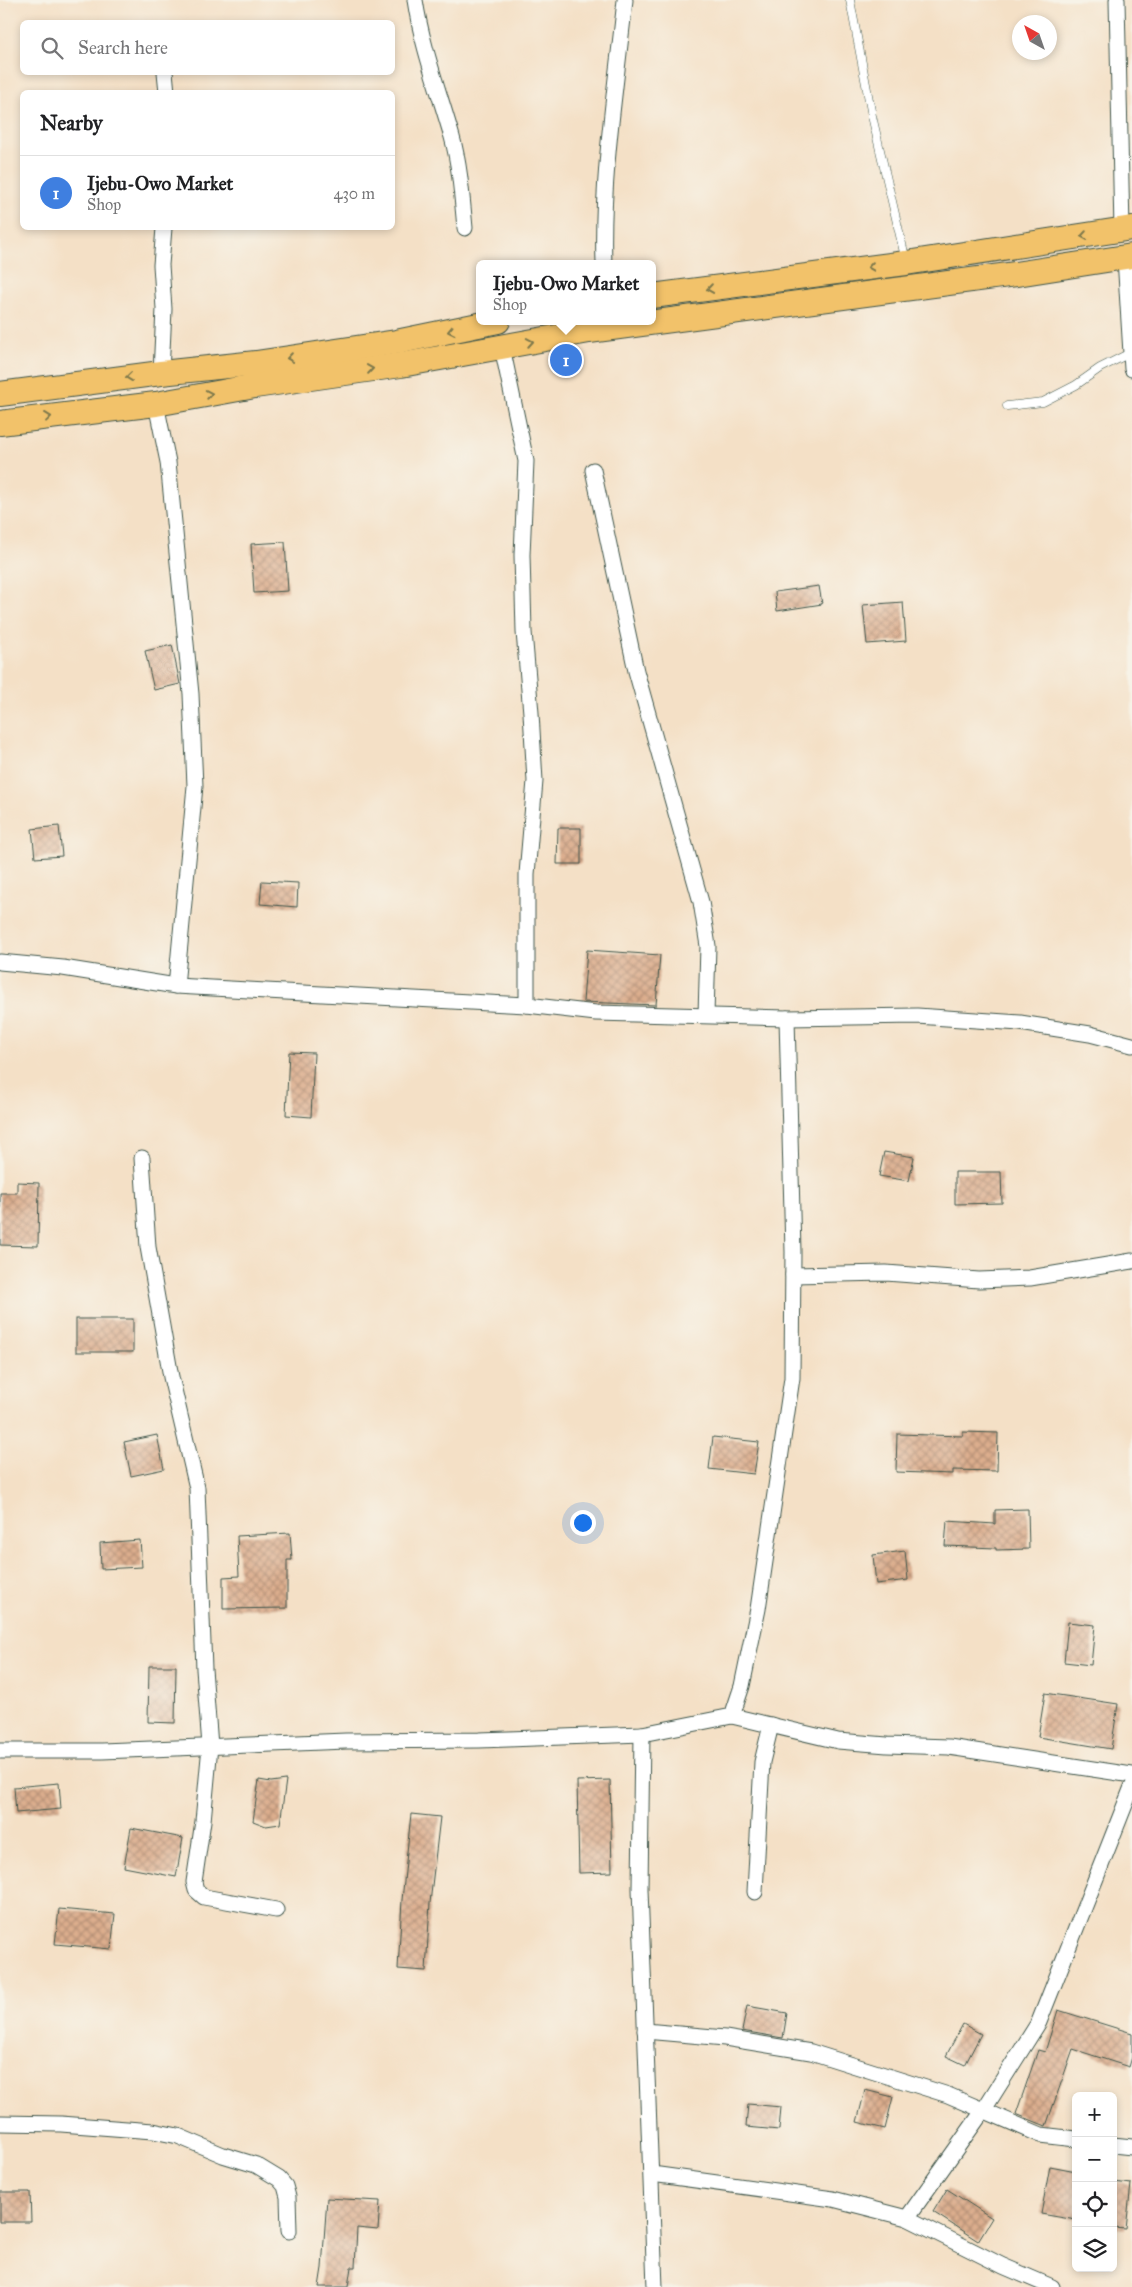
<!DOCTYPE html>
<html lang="en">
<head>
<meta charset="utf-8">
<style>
	body { margin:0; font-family:"IM FELL Great Primer",serif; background:#f2f2f2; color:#202124 }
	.controls { position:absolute; right:15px; bottom:15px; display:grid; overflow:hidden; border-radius:8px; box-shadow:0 2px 8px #0003 }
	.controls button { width:45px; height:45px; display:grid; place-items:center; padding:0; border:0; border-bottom:1px solid #e0e0e0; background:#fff; color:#202124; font:25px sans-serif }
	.compass { position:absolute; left:1012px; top:15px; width:45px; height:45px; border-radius:50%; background:#fff; box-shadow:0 2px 8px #0003; rotate:320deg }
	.you { position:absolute; left:582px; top:1522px; width:18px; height:18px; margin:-12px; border:4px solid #fff; border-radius:50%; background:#1a73e8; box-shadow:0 0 0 8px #1a73e833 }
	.badge { display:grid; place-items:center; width:32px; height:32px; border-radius:50%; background:#2563eb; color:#fff; font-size:16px; font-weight:700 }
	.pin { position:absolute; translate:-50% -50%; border:2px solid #fff; box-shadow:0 1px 5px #0006 }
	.popup { position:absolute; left:476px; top:260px; width:180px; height:65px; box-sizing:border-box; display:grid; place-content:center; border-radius:8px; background:#fff; filter:drop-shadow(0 1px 4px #0005); font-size:16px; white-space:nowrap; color:#757577 }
	.popup b { font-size:19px; color:#202124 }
	.popup::after { content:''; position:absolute; left:50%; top:100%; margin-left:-10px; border:10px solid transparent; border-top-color:#fff }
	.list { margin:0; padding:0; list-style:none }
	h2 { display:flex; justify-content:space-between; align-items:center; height:65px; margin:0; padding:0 20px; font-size:21px }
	h2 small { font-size:16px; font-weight:400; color:#757577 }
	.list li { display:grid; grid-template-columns:32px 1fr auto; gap:15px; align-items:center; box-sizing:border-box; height:75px; padding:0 20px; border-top:1px solid #e0e0e0 }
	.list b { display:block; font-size:19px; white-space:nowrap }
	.list p { margin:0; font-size:16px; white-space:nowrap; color:#757577 }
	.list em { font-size:16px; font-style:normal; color:#757577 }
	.icon { flex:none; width:28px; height:28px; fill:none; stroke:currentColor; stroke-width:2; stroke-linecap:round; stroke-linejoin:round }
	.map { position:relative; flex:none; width:1132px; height:2287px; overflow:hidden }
	.search { position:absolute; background:#fff; box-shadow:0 2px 8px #0003; left:20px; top:20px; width:375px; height:55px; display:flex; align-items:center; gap:12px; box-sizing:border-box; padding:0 18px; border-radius:8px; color:#757577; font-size:19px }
	.panel { position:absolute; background:#fff; box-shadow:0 2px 8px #0003; left:20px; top:90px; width:375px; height:140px; border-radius:8px }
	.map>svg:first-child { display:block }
	.building { fill:url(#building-cross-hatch) }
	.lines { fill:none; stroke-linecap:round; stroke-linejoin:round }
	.service-casing { stroke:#3f554a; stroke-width:9 }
	.minor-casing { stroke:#3f554a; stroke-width:17 }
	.primary-casing { stroke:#3f554a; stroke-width:26 }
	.service { stroke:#fff; stroke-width:8 }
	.minor { stroke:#fff; stroke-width:15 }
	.primary { stroke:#f2c26a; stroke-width:24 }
	.oneway { stroke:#7e794c }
</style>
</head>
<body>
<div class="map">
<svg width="1132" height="2287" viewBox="0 0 1132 2287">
	<defs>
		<pattern id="building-cross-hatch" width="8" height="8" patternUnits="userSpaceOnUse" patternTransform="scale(1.25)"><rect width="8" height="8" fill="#dcad8d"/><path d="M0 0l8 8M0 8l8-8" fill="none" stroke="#b28e74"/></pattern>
	</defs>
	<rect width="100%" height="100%" fill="#f7f3e8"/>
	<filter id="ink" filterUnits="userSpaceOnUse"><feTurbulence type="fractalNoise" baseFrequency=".02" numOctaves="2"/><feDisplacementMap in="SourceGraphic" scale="10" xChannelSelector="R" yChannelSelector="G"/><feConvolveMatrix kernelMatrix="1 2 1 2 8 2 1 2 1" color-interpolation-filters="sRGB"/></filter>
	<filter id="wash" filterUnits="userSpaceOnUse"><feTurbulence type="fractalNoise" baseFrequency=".0096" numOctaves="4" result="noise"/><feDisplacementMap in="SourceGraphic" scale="20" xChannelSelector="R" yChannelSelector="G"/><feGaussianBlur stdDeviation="1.12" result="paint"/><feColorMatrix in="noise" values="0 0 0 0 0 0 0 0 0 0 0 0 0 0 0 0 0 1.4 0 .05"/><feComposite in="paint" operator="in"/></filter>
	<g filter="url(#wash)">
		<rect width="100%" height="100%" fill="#f4e0c6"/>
		<g id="blocks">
			<g class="building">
				<path d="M285 542 288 591 254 593 251 544Z"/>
				<path d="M819 586 822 604 777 611 775 592Z"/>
				<path d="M903 602 906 641 867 644 863 605Z"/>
				<path d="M172 645 180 684 154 690 145 651Z"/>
				<path d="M59 826 62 856 35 858 32 829Z"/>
				<path d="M558 828H581V864H557Z"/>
				<path d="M262 881 298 883 297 907 260 904Z"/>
				<path d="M587 950 660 955 656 1005 583 1002Z"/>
				<path d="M289 1052 314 1053 311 1117 286 1115Z"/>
				<path d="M884 1152 914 1157 909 1181 879 1176Z"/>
				<path d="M955 1172H1001L1002 1203 955 1204Z"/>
				<path d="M17 1182 39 1183 38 1246 0 1245V1193H17Z"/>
				<rect x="76" y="1319" width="57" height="33"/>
				<path d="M963 1432 998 1433 997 1471 953 1470V1474L896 1472 897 1434 963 1436Z"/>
				<path d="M157 1435 164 1469 131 1476 124 1442Z"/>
				<path d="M713 1437 759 1442 754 1474 709 1469Z"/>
				<path d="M1028 1509 1029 1549 996 1550V1548L945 1546 947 1521 995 1524V1510Z"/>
				<path d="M290 1533 292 1560H287V1608L223 1609V1577L239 1576 237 1536Z"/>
				<path d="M140 1540 142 1567 101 1569 100 1543Z"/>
				<path d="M905 1551 908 1580 876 1584 873 1555Z"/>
				<path d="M1068 1622 1095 1625 1091 1665 1064 1662Z"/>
				<path d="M149 1666H176L175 1723 148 1722Z"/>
				<path d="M1045 1693 1118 1704 1111 1749 1038 1737Z"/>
				<path d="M259 1780 271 1782 286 1780 280 1824 266 1826 253 1821Z"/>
				<path d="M610 1780 612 1872 579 1873 577 1781Z"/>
				<path d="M59 1783 61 1809 16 1813 14 1787Z"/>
				<path d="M411 1814 440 1817 430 1903 426 1971 398 1969 402 1900Z"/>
				<path d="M131 1828 183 1838 176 1877 124 1867Z"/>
				<path d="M59 1909 115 1914 111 1949 55 1944Z"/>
				<path d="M747 2006 787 2013 783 2038 742 2031Z"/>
				<path d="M1058 2010 1132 2033V2057L1129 2067 1073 2049 1046 2126 1016 2114 1038 2050 1045 2052Z"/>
				<path d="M963 2024 981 2034 965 2065 946 2056Z"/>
				<path d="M865 2090 893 2097 885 2129 857 2122Z"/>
				<path d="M748 2104 781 2107 779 2130 746 2127Z"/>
				<path d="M1050 2166 1076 2171V2220L1041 2214Z"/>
				<path d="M1113 2182 1131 2184 1126 2229 1113 2228Z"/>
				<path d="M947 2189 992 2218 978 2241 933 2212Z"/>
				<path d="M0 2192H30L31 2222H0Z"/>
				<path d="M327 2198 380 2201 378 2230 357 2228 355 2267H351L348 2287H319L322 2268Z"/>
			</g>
		</g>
	</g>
	<g filter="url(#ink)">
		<use href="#blocks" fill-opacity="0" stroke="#3f554a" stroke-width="1"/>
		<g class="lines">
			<g class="service-casing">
				<g id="service">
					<path d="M850 0 872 116 906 261"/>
					<path d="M1007 406 1043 402 1076 385 1100 368 1130 353"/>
				</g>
			</g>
			<g class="minor-casing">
				<g id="minor">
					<path d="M415 0C422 47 439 91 452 137 460 166 462 197 465 228"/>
					<path d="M1117 0 1122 230"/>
					<path d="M165 72 167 92"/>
					<path d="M1125 258 1132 369"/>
					<path d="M604 264C601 176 616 87 625 0"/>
					<path d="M502 347 526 461 522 555 524 632 531 713 535 781 527 874V1005"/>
					<path d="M161 373 164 309 161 265 164 228"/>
					<path d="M156 404 168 462 191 694 195 786 176 986"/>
					<path d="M593 470 636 671 701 902 708 946 706 1015"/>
					<path d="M0 962 63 968 176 986 527 1005 596 1013 787 1018 917 1016 1020 1023 1090 1034 1132 1045"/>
					<path d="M142 1158 148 1247 171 1377 197 1488 204 1669 210 1746 203 1821 194 1882 196 1890 204 1897 276 1910"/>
					<path d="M793 1275 886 1273 979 1280 1030 1278 1132 1261"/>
					<path d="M732 1716 742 1686 758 1609 792 1378 793 1252 787 1018"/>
					<path d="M642 1734 640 1889 655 2287"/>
					<path d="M0 1751H102L346 1741 479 1740 642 1734 732 1716 838 1741 887 1745 949 1747 1132 1775"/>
					<path d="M755 1892 762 1762 771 1725"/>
					<path d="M645 2031 725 2038 811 2052 948 2095 1041 2135 1076 2139"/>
					<path d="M0 2123 61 2124 153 2131 178 2136 223 2155 256 2165 279 2179 285 2186 288 2197 289 2231"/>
					<path d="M1113 2145 1132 2147"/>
					<path d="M652 2174 833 2199 907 2218 1003 2266 1052 2287"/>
					<path d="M907 2218 983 2111 1039 2022 1132 1787"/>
				</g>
			</g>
			<g class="primary-casing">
				<g id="primary">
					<path d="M652 296 906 263 1132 228"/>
					<path d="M0 394 161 373 256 363 396 342 498 321"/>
					<path d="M0 423 156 404 255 386 401 365 589 331 1016 274 1132 256"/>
				</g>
			</g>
			<use href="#service" class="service"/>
			<use href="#minor" class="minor"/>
			<use href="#primary" class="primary"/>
		</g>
		<defs><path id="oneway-chevron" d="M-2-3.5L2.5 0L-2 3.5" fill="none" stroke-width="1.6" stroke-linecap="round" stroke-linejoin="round" transform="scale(1.25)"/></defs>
		<g class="oneway">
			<use href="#oneway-chevron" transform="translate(1084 236) rotate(171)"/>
			<use href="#oneway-chevron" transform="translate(871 267) rotate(172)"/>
			<use href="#oneway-chevron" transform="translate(710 289) rotate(172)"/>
			<use href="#oneway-chevron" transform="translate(451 331) rotate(168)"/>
			<use href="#oneway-chevron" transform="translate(530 342) rotate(-10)"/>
			<use href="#oneway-chevron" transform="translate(290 358) rotate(172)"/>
			<use href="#oneway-chevron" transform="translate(370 369) rotate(-8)"/>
			<use href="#oneway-chevron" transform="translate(129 377) rotate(173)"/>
			<use href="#oneway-chevron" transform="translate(209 394) rotate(-10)"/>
			<use href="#oneway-chevron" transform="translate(48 417) rotate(-7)"/>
		</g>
	</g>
</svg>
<div class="controls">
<button>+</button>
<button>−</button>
<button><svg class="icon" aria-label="locate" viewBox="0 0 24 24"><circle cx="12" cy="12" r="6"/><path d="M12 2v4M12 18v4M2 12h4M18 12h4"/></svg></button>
<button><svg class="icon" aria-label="layers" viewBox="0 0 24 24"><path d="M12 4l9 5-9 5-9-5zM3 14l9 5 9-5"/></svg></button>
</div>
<svg class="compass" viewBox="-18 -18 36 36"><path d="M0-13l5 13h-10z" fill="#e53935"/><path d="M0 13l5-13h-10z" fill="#757577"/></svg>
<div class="you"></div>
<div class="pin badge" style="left:566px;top:360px;background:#3f7fe0">1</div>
<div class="popup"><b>Ijebu-Owo Market</b>Shop</div>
<div class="search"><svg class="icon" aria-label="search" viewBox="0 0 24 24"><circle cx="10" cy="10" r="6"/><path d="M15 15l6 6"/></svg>Search here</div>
<section class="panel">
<h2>Nearby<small></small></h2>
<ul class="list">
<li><span class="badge" style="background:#3f7fe0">1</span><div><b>Ijebu-Owo Market</b><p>Shop</p></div><em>430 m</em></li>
</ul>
</section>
</div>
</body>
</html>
